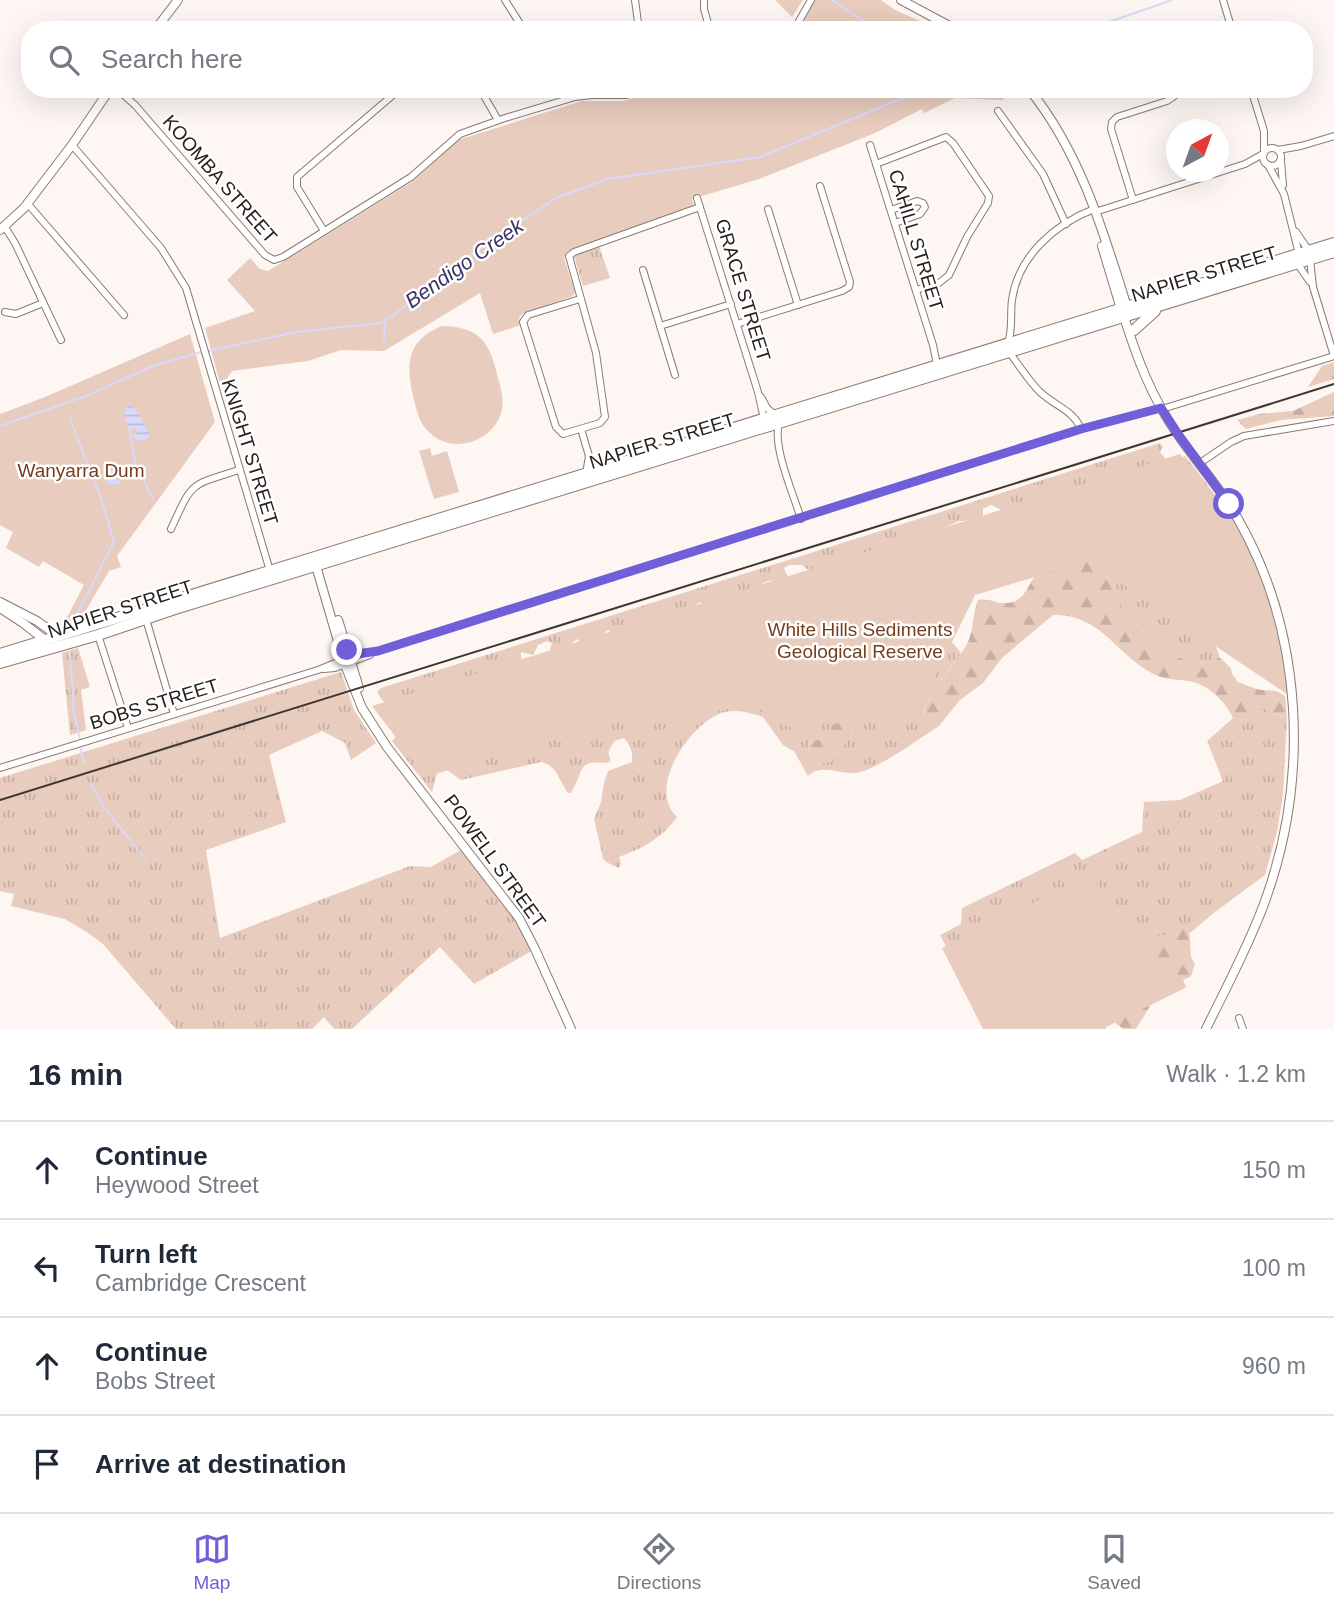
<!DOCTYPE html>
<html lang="en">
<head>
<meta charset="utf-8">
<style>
	body { margin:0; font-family:Arial,sans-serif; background:#f6f6f7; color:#1f2937 }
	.compass { position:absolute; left:1166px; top:119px; width:63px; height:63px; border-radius:50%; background:#fff; box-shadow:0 7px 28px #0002; rotate:41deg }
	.stop { position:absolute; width:21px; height:21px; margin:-16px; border:5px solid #715fda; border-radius:50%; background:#fff }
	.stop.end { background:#715fda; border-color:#fff; box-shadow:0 2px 7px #0008 }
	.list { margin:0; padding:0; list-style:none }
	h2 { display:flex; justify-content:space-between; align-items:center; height:91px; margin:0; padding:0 28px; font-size:30px }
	h2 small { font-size:23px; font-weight:400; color:#747a83 }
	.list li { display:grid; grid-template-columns:46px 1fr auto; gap:21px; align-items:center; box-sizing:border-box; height:98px; padding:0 28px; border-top:2px solid #e0e1e3 }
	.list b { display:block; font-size:26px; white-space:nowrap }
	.list p { margin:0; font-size:23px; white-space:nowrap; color:#747a83 }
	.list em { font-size:23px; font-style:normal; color:#747a83 }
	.icon { flex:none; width:38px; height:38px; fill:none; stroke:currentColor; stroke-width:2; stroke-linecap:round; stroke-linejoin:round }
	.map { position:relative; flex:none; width:1334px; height:1029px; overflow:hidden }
	.search { position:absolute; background:#fff; box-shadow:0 7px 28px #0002; left:21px; right:21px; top:21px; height:77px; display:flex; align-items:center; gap:18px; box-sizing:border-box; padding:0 24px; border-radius:28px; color:#747a83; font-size:26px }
	.sheet { height:483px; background:#fff }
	nav { display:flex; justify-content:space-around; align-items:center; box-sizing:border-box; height:98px; border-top:2px solid #e0e1e3; background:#fff; font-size:19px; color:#747a83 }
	nav a { display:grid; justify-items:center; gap:4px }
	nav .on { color:#715fda }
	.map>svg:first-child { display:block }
	.grass { fill:url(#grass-tufts); fill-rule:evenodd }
	.forest { fill:url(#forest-firs) }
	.green { fill:#e8ccbe }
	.water { fill:url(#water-rules) }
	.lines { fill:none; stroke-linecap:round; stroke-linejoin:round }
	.stream { stroke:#d9d9fc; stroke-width:2 }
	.street-casing { stroke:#8a7a72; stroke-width:8 }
	.secondary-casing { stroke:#8a7a72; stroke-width:10 }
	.highway-casing { stroke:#8a7a72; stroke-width:12 }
	.street { stroke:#fff; stroke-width:6 }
	.secondary { stroke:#fff; stroke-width:8 }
	.highway { stroke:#fff; stroke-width:10 }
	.rail { stroke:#3d3632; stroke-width:2 }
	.route { stroke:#715fda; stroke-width:9 }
	.labels { text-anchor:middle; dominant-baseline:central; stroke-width:5; stroke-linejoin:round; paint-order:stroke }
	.street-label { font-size:19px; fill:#27211d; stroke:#fff }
	.park-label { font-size:19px; fill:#753d1c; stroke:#fff }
	.water-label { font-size:21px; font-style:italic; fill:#383268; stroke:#fff }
</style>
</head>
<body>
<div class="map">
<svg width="1334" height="1029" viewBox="0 0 1334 1029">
	<defs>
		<pattern id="grass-tufts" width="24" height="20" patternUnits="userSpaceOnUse" patternTransform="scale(1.75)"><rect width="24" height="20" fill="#e8ccbe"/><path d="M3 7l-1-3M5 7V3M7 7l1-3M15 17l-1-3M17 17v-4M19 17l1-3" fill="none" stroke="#c7afa3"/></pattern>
		<pattern id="forest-firs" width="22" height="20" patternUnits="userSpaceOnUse" patternTransform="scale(1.75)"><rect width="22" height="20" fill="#e8ccbe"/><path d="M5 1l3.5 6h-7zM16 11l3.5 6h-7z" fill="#c7afa3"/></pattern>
		<pattern id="water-rules" width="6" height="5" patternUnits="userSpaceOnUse" patternTransform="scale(1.75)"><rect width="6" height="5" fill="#d9d9fc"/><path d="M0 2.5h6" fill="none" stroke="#babad8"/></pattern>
	</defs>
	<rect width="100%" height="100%" fill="#fdf6f2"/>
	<g class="grass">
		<path d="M599 246 610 278 583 286 574 256Z"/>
		<path d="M1160 443 1163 447 1160 452 1167 461H1176L1185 456C1217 495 1244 534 1261 582L1257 587 1228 599 1205 614 1204 620 1218 652 1219 657 1212 662 1192 663 1170 654 1159 646 1148 632 1141 630 1121 607 1123 597 1108 577 1107 561C1096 558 1075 548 1065 549 1054 549 1042 555 1033 548 1016 535 1013 512 991 505L983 509V518L980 520 959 521 925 537 923 543 927 559 918 574 922 583 915 620 928 634 951 641 961 653C952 665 926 698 924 711 923 718 928 721 932 725L939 726C920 738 877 770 856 773 840 775 822 763 808 776L794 751 783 745 763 717C751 713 738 709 725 712 692 720 645 788 677 817 661 839 643 848 619 857L621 864 619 868 606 862 603 858 594 819 601 802 604 783 608 771 632 762C633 752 631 746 624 738L615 741C610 748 606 752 611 760L608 763C576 760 585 769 571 793H568C559 780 557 765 541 762L461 780 441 766 438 769 432 792 392 741 401 730 409 704 407 701C391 703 387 710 377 692L381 688ZM789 565H802L820 579C843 574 851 589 866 585L876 593 879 598 874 611 858 614 855 620 845 628H836C820 646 829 655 820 671 816 677 812 679 809 685L821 693C822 702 820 708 812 714L807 711 801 695 798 673 801 664 799 654 789 618 786 616 778 632 782 638C781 647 780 652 771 653 766 668 776 679 775 694 762 702 756 693 742 695 734 696 721 699 714 703 709 706 707 710 701 713L688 710 678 698 673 697C653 722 639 716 622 693 618 689 614 685 613 679 609 663 619 647 623 631L634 628 651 629 662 620C680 639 677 642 684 665L687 667 690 665 696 643 691 629V608L700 602 711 611 706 627 723 649 729 650 760 617 752 601 751 594C766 579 768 578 788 585L789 579 784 568ZM608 630 612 633C612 647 606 659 605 673L600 676 589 672 586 685C575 688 569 694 556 695L553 701 554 707 560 712H568L573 716V723C560 737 536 727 520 719 519 705 525 693 526 679 526 670 520 660 521 652L533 655 538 645 547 641 552 643 550 649 552 651 567 647 577 639 584 644 600 646 604 642 605 632ZM843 703 848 707H853L849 726 853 732C848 743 837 749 834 760L816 765 808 756 809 742 813 740H821L831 732 833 716 841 713Z"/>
		<path d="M78 648 90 687 81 690 86 730 70 735 62 653Z"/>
		<path d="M341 672 354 710 376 743 351 760 345 743 322 731 269 755 286 822 206 850 220 938 410 866 431 867 466 847 535 949 474 984 440 947 352 1029H334L324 1017 312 1029H176L103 944 88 933 65 919 11 906 14 894 0 891V778Z"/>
		<path d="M1260 706 1273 714 1284 716 1287 719 1283 794 1277 832 1265 875 1215 912 1190 933 1189 929 1178 926 1176 935 1151 943 1154 947 1156 959 1104 1018 1106 1029H988L940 935 961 924 962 908 1075 853 1082 860 1142 832 1144 802 1180 800 1223 781 1207 741 1233 718 1242 720 1248 710Z"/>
	</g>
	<g class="forest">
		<path d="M1334 362V379L1308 387 1322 366Z"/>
		<path d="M1334 392V416L1281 420 1246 429 1237 420 1259 414 1293 411Z"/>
		<path d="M1067 548 1107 571 1108 577 1123 597 1121 607 1141 630 1148 632 1159 646 1170 654 1192 663 1212 662 1219 657 1231 668 1232 674 1238 682C1244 684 1257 690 1262 690 1272 691 1276 689 1285 696L1287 719 1284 716 1273 714 1259 706 1249 710 1242 720 1233 718C1227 705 1218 695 1205 687 1189 677 1172 682 1158 676 1116 657 1103 614 1053 615L1002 658 983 683 960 700 939 726 932 725C931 724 925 719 925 717 918 702 962 657 968 642 974 628 972 616 978 600 991 598 995 604 1006 603 1027 602 1028 582 1040 569 1046 561 1058 555 1067 548Z"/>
		<path d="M851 717 849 726 853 732C848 744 837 749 834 760L816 765 808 757 809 743 813 740H821L831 732 832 719Z"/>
		<path d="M1178 926 1189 929 1191 957 1195 964 1191 976 1183 980 1186 987 1152 1003 1136 1029H1123L1113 1021 1156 959 1154 947 1151 943 1160 935H1176Z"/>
	</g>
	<g class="green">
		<path d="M775 0H803L792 17Z"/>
		<path d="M814 0H881L895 10 940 30H797Z"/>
		<path d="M660 89H1019L1024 95 1007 96 1002 100 955 98 924 113 922 109 873 134 759 179 692 199 694 205 691 207 567 252 564 258 575 292 573 296 522 314 519 318 520 324 518 326 493 334 480 293 384 351 341 350 308 361 232 371 221 387 205 328 255 311 227 280 250 258 260 269 268 271 412 182 458 140 582 101H624Z"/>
		<path d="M442 326C481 327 490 343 498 378 501 389 504 398 502 409 496 442 450 457 427 430 418 421 416 407 413 396 406 363 407 340 442 326Z"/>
		<path d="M190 334 215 422 117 556 121 567 109 571 79 622 62 627 84 585 43 561 39 567 6 548 13 532 0 525V414L45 397Z"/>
		<path d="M430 448 432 456 447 451 459 492 434 499 419 451Z"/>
		<path d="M1180 454 1243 529 1273 593 1290 696 1088 561 975 595 915 718 788 727 752 704 630 730 625 715 426 777 372 706Z"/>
		<path d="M1089 875 1185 988 1102 1029H983L942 948Z"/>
	</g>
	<g class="water">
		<path d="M128 404 134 407 149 433V437L141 442 132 436 137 433 136 429 133 427 130 430 124 414Z"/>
		<path d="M113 467 115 478 121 482 120 485H109L104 478 105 471Z"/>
	</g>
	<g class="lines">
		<g class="stream">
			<path d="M832 0 876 30"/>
			<path d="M1086 30 1172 0"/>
			<path d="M384 341 385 321"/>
			<path d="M208 351 296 332 380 323 395 314 457 264 556 198 608 179 760 157 925 89"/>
			<path d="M70 419 101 498 114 542 73 622"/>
			<path d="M0 426 86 396 155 365 202 352"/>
			<path d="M129 429 135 462 153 499"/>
			<path d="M70 652 74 714 80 740"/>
			<path d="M81 749 84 763"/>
			<path d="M91 785 106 810 146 860"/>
		</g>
		<g class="street-casing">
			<g id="street">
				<path d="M505 0 524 30"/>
				<path d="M635 0 639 30"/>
				<path d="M704 0V9L710 30"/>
				<path d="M1223 0 1232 30"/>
				<path d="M582 30 639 29"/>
				<path d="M794 30 811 0"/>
				<path d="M117 89 135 105 265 255 274 260 283 257 411 177 460 134 505 118 575 97 592 95H625L650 89"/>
				<path d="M480 89 498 120"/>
				<path d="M562 89 567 99"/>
				<path d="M1251 89 1264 131V153"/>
				<path d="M998 111 1043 174 1066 224"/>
				<path d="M72 145 161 248 186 288 270 571"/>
				<path d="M870 145 933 345 937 365"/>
				<circle cx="1272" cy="157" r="9"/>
				<path d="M1278 150 1301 146 1334 136"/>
				<path d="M1281 161 1283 185"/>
				<path d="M876 164 946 137 953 143 989 196 988 203 967 237 949 275 939 283 916 290"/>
				<path d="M1268 165 1284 194 1299 254"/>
				<path d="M697 198 758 392 764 419"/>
				<path d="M1133 200 1111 129 1112 122 1117 117 1167 101 1180 92"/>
				<path d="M27 203 124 315"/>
				<path d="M768 209 798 305"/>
				<path d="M891 210 917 201 923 203 925 207 920 214 895 223"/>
				<path d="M1095 212 1245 164 1263 154"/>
				<path d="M5 227 15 243 61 340"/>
				<path d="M324 231 297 187V177L400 89"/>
				<path d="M1296 232 1309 251"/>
				<path d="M1297 263 1310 282"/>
				<path d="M643 270 675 375"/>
				<path d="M580 299 528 315 523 322 556 427 563 434 600 423 605 417 596 353 569 256 574 252 700 207"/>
				<path d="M5 312 16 314 43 303"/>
				<path d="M737 324 842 291 849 287 850 282 820 186"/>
				<path d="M660 326 731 304"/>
				<path d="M1008 343C1013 329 1010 314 1012 300 1018 256 1055 224 1094 209"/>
				<path d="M1009 352C1019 365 1028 380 1040 392 1055 406 1073 410 1081 429L1161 408"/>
				<path d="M761 397 767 408 775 415"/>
				<path d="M1162 409 1334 356 1313 287 1310 259"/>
				<path d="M779 423C772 447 794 495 801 519"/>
				<path d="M581 429 589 456 586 474"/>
				<path d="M1200 463 1231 442 1244 436 1334 421"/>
				<path d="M171 529C193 481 189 486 239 470"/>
				<path d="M146 619 174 714"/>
				<path d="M98 635 128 728"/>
				<path d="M347 650 357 654 378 651 1081 429"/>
				<path d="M324 669 335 668 370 655"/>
				<path d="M0 768 318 670 345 659"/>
				<path d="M1239 1018 1243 1029"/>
			</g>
		</g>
		<g class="secondary-casing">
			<g id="secondary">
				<path d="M901 0 957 30"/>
				<path d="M155 30 178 0"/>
				<path d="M1029 89C1080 152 1103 230 1127 307"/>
				<path d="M0 230 24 208 72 145 110 89"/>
				<path d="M1102 246 1121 309"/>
				<path d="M1124 317C1137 358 1151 396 1176 432 1196 462 1220 487 1238 519 1304 635 1310 779 1264 904 1248 947 1226 988 1206 1029"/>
				<path d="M316 566 345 665 362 708 387 747 519 918 535 949 571 1029"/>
				<path d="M0 602 37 621 58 636"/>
				<path d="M0 608 23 623 45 640"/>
				<path d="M338 620 359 688"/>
			</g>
		</g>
		<g class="highway-casing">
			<g id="highway">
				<path d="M1134 330 1155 311"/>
				<path d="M0 654 1334 243"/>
				<path d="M0 663 98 635 175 609 1334 252"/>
			</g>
		</g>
		<use href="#street" class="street"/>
		<use href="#secondary" class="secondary"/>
		<use href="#highway" class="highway"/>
		<path class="rail" d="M0 800 1334 384"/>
	</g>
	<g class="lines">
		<path class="route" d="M347 650 357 654 378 651 1081 429 1161 408 1177 433 1229 504"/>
	</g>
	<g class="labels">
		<g class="street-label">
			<text transform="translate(220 179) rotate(49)">KOOMBA STREET</text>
			<text transform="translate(916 240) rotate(73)">CAHILL STREET</text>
			<text transform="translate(1204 274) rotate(-17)">NAPIER STREET</text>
			<text transform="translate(743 290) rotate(73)">GRACE STREET</text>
			<text transform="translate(662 441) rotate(-17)">NAPIER STREET</text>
			<text transform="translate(250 452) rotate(73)">KNIGHT STREET</text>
			<text transform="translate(120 609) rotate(-18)">NAPIER STREET</text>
			<text transform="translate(154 704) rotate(-17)">BOBS STREET</text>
			<text transform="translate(495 861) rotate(54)">POWELL STREET</text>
		</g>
		<g class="park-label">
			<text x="81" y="470">Wanyarra Dum</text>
			<text x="860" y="629">White Hills Sediments<tspan x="860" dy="22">Geological Reserve</tspan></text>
		</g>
		<g class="water-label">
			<text transform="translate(464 263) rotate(-35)">Bendigo Creek</text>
		</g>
	</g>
</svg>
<svg class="compass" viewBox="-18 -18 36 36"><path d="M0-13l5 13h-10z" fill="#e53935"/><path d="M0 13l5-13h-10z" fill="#747a83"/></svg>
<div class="stop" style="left:1229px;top:504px"></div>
<div class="stop end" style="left:347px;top:650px"></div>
<div class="search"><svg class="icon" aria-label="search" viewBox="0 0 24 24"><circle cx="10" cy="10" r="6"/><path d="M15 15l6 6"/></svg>Search here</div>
</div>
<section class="sheet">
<h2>16 min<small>Walk · 1.2 km</small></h2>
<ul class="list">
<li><svg class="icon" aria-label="ahead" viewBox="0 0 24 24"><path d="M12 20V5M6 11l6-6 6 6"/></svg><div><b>Continue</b><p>Heywood Street</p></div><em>150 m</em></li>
<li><svg class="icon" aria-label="left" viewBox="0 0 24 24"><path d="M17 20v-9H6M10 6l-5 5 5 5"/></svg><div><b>Turn left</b><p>Cambridge Crescent</p></div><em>100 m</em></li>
<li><svg class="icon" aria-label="ahead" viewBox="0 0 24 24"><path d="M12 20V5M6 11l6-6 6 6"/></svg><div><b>Continue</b><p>Bobs Street</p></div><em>960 m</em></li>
<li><svg class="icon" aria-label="arrive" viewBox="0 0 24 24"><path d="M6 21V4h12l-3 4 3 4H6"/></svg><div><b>Arrive at destination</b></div></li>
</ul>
</section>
<nav>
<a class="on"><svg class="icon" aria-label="map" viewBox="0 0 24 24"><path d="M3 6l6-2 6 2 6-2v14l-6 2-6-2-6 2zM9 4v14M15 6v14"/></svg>Map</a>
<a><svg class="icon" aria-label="directions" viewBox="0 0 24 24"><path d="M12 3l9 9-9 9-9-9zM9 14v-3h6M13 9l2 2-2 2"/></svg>Directions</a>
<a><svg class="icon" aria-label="saved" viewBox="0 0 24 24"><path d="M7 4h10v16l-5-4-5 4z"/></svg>Saved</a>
</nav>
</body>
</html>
